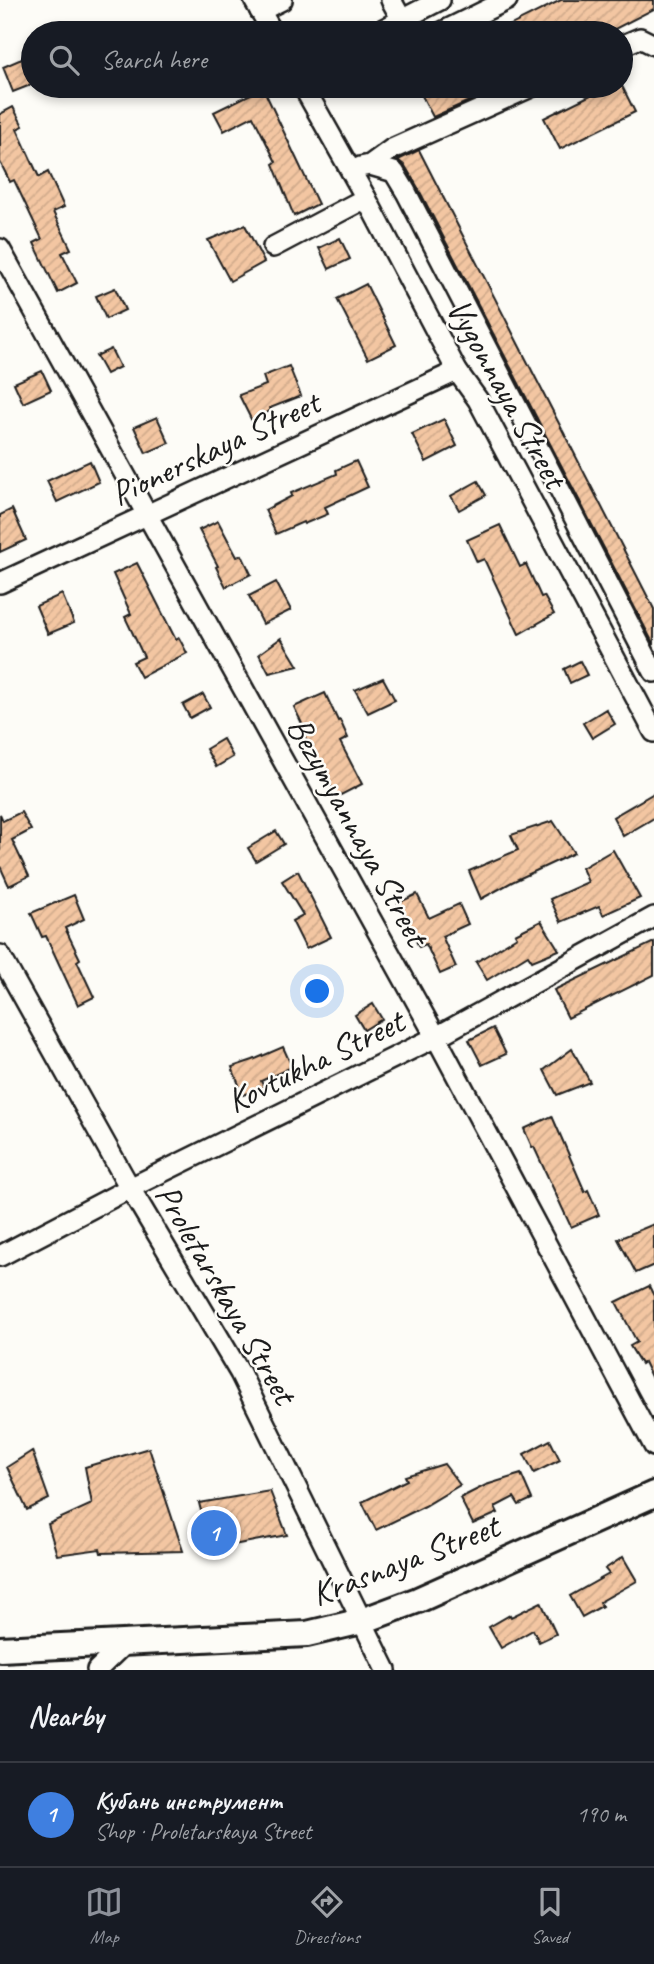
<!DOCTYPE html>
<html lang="en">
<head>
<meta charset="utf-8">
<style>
	body { margin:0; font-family:Caveat,sans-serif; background:#242831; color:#f1f3f6 }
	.you { position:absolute; left:318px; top:992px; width:24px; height:24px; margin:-18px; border:5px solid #fff; border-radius:50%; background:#1a73e8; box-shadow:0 0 0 10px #1a73e833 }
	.badge { display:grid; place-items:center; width:46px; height:46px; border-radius:50%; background:#8c9099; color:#fff; font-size:23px; font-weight:700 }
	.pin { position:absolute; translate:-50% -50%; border:4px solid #fff; box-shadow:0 2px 7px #0006 }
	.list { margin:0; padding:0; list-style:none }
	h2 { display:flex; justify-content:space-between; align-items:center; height:91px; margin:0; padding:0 28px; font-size:30px }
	h2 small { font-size:23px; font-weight:400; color:#9ea1a6 }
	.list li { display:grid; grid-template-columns:46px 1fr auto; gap:21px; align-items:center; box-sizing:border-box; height:105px; padding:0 28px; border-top:2px solid #363941 }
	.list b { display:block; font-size:26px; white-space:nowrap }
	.list p { margin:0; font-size:23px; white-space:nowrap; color:#9ea1a6 }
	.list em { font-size:23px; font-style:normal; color:#9ea1a6 }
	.icon { flex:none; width:38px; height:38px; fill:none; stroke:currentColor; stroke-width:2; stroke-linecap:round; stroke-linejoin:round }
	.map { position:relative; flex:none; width:654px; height:1670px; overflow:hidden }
	.search { position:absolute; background:#171b24; box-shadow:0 4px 10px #0003; left:21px; right:21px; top:21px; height:77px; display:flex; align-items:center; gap:18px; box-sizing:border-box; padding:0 24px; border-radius:38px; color:#9ea1a6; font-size:26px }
	.sheet { height:196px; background:#171b24 }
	nav { display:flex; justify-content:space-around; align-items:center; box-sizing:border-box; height:98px; border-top:2px solid #363941; background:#171b24; font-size:19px; color:#9ea1a6 }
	nav a { display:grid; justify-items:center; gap:4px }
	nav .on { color:#8c9099 }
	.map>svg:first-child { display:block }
	.building { fill:url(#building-hatch); stroke:#1c1c1c; stroke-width:2 }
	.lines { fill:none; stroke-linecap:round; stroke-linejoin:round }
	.minor-casing { stroke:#1c1c1c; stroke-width:24 }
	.major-casing { stroke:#1c1c1c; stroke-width:30 }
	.minor { stroke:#fdfcf7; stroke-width:19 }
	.major { stroke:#fdfcf7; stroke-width:24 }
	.labels { text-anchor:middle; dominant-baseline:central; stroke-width:5; stroke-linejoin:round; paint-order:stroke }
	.street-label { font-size:35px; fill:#1c1c1c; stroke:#fdfcf7 }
</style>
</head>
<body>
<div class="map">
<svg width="654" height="1670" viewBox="0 0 654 1670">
	<defs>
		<pattern id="building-hatch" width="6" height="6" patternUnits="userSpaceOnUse" patternTransform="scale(1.75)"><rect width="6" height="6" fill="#f3c6a2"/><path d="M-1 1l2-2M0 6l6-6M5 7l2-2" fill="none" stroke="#d0aa8b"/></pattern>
	</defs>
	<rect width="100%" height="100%" fill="#fdfcf7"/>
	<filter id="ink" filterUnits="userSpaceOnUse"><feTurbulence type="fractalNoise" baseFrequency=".0143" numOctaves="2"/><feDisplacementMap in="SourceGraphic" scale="14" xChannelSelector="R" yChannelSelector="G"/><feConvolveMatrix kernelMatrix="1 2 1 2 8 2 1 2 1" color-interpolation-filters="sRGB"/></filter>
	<g filter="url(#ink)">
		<g class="building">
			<path d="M561 0H654V9L607 33H495Z"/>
			<path d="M33 54V84L13 92 3 67Z"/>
			<path d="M417 86H503L433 117Z"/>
			<path d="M609 86H622L635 112 560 149 544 118Z"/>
			<path d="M263 88 318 204 294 216 273 164 276 162 253 116 224 131 214 112Z"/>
			<path d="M13 107 23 126 17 129 39 177 48 172 64 207 53 212 71 249 62 253 77 283 58 293 34 243 42 239 14 180 10 182 0 162V114Z"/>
			<path d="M419 150 654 609V645L417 186 405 166 398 160Z"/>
			<path d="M245 225 264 262 230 281 208 240Z"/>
			<path d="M340 238 350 259 329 269 319 248Z"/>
			<path d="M366 284 396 345 368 359 337 299Z"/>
			<path d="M115 288 125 310 106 319 96 296Z"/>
			<path d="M111 349 120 367 106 374 96 356Z"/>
			<path d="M289 366 301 396 270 408 271 410 252 421 239 395 266 385 263 376Z"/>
			<path d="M42 371 51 390 23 403 14 383Z"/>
			<path d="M157 417 169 443 146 453 134 427Z"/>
			<path d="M444 419 457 446 426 462 412 434Z"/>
			<path d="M90 461 99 482 57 502 47 481Z"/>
			<path d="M356 461 368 487 325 507 328 514 304 524 303 522 276 534 265 510 292 496 291 493 337 474 336 470Z"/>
			<path d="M478 481 486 495 459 510 451 496Z"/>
			<path d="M12 509 26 540 0 552V515Z"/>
			<path d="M218 521 237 557 242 555 251 574 226 587 216 567 218 566 199 530Z"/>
			<path d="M500 525 520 567 526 564 541 597 544 596 554 614 519 634 484 559 477 562 467 540Z"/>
			<path d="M137 563 176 640 179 638 187 653 141 677 133 662 144 657 125 617 131 614 113 574Z"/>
			<path d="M276 582 291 610 263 624 249 596Z"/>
			<path d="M62 594 74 623 48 634 36 606Z"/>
			<path d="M281 638 298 666 269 673 259 654Z"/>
			<path d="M580 661 587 675 570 683 564 669Z"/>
			<path d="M383 678 395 700 368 713 355 690Z"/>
			<path d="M325 693 338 721 340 720 348 738 340 742 362 784 337 797 312 753 304 735 307 734 294 707Z"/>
			<path d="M203 694 210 707 190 718 183 705Z"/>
			<path d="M606 709 615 724 592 738 583 723Z"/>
			<path d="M223 739 233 757 216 767 206 749Z"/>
			<path d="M654 793V818L623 836 613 817Z"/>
			<path d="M21 812 31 830 12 840 29 876 9 886 0 866V814L3 821Z"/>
			<path d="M553 821 574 853 512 882 481 899 469 871 518 850 511 835Z"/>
			<path d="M276 831 284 844 256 861 248 848Z"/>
			<path d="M613 850 640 898 603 915 599 906 561 922 550 899 588 882 582 868Z"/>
			<path d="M298 871 331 937 306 949 292 921 303 915 282 881Z"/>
			<path d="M417 894 429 918 459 904 468 924 442 936 456 967 440 974 426 944 419 947 398 903Z"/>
			<path d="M74 895 84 919 65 928 80 959 77 961 94 997 78 1005 46 936 42 937 31 913Z"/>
			<path d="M541 921 559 950 532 961 528 955 487 980 476 962 517 937 515 934Z"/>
			<path d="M654 942V975L568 1018 554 990Z"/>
			<path d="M373 1004 382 1019 364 1030 355 1015Z"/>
			<path d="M493 1028 506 1054 482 1065 469 1040Z"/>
			<path d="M283 1047 292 1067 261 1081 264 1087 243 1095 232 1067 253 1060Z"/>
			<path d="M572 1049 590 1082 557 1095 544 1070Z"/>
			<path d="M552 1116 585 1192 588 1190 599 1215 571 1227 534 1147H532L524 1129Z"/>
			<path d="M654 1224V1265L636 1273 618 1239Z"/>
			<path d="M649 1286 654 1296V1383L644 1362 641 1364 630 1346 637 1342 616 1302Z"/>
			<path d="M550 1440 560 1460 534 1473 524 1454Z"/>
			<path d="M149 1448 183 1551 101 1553 100 1549 57 1555 48 1524 92 1504 85 1467Z"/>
			<path d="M32 1451 49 1499 27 1510 7 1467Z"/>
			<path d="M444 1464 460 1485 425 1506 376 1530 362 1502 407 1480 405 1476Z"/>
			<path d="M521 1474 532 1499 519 1505 514 1497 495 1507 498 1513 473 1524 460 1498 486 1485Z"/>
			<path d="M270 1491 287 1535 211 1549 199 1503Z"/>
			<path d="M623 1557 637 1581 600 1602 602 1606 582 1617 570 1596 609 1574 605 1569Z"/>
			<path d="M541 1602 556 1634 539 1642 533 1630 501 1648 489 1627 510 1615 511 1617Z"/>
		</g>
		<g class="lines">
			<g class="minor-casing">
				<g id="minor">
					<path d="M254 0 273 33"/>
					<path d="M391 0 402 20"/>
					<path d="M260 11 282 0"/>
					<path d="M376 33 440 0"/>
					<path d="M440 33 507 0"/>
					<path d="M621 46 640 38 654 45"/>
					<path d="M303 86 366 198 457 371 478 400 654 732"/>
					<path d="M370 165 394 172 406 192 654 672"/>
					<path d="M360 167 370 165 392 149 533 86"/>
					<path d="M273 247 366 198"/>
					<path d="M0 249 436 1037 654 1446"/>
					<path d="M0 583 457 371"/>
					<path d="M0 955 130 1188 240 1373 386 1670"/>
					<path d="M0 1256 130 1188 436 1037 654 917"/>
					<path d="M97 1670 125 1643"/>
				</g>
			</g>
			<g class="major-casing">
				<path id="major" d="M0 1649 307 1634 362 1621 418 1600 654 1494"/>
			</g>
			<use href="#minor" class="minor"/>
			<use href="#major" class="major"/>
		</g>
	</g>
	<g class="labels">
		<g class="street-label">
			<text transform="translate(507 393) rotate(61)">Vygonnaya Street</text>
			<text transform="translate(215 448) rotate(-25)">Pionerskaya Street</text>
			<text transform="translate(358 831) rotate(61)">Bezymyannaya Street</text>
			<text transform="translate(315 1061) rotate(-26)">Kovtukha Street</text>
			<text transform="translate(226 1294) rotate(60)">Proletarskaya Street</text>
			<text transform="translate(405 1560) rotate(-21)">Krasnaya Street</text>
		</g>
	</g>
</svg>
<div class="you"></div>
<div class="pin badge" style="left:214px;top:1533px;background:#3f7fe0">1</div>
<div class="search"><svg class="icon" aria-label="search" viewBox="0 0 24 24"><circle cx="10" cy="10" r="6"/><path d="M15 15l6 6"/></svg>Search here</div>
</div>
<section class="sheet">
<h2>Nearby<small></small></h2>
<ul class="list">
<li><span class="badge" style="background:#3f7fe0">1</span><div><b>Кубань инструмент</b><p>Shop · Proletarskaya Street</p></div><em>190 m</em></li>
</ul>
</section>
<nav>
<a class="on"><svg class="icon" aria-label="map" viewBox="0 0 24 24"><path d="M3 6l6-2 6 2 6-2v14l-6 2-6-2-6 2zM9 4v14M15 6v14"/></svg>Map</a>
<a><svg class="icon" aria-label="directions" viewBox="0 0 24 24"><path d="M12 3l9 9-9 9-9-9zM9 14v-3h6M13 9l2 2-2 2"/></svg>Directions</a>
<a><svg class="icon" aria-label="saved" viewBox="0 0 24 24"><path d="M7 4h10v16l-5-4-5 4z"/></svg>Saved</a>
</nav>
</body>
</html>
